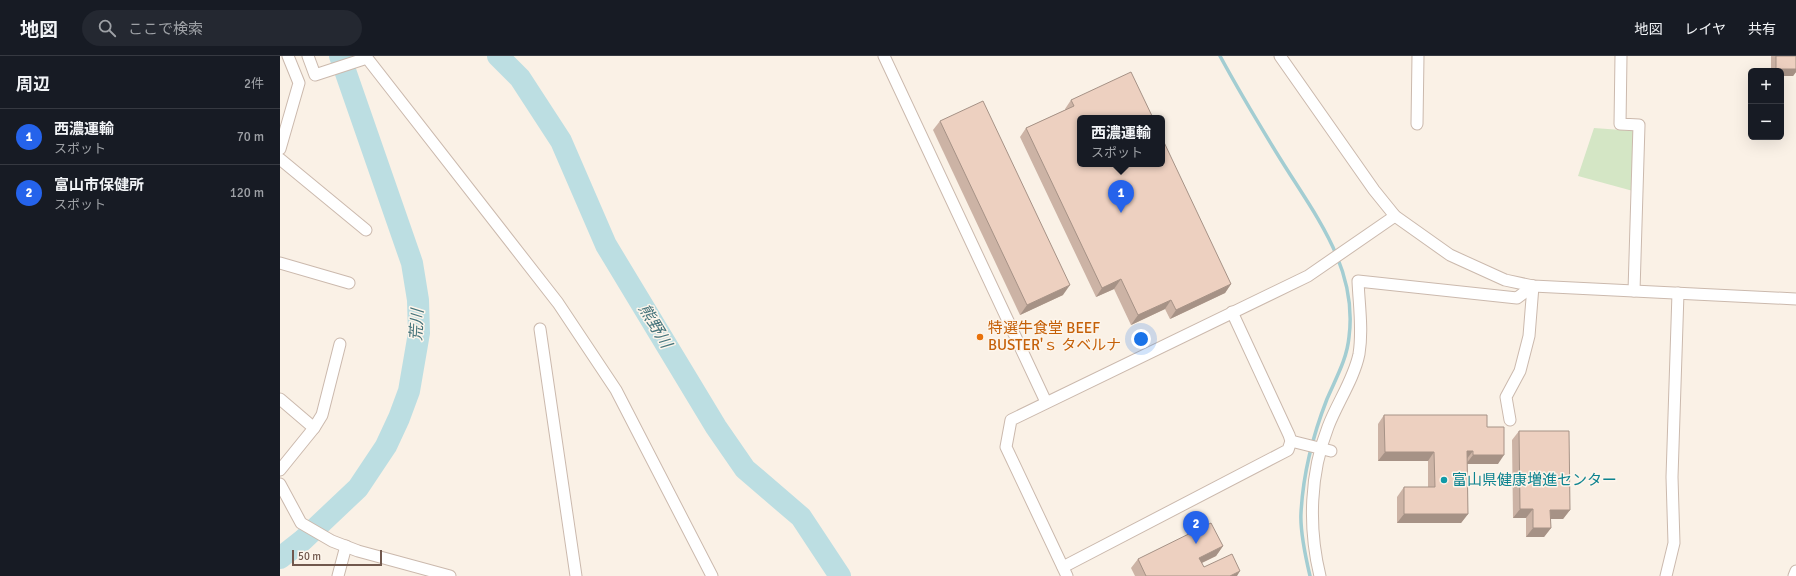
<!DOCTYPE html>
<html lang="ja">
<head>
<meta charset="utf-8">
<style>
	body { margin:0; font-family:Signika,"Noto Sans JP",sans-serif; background:#242831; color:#f1f3f6 }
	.controls { position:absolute; right:12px; top:12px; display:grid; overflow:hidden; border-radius:6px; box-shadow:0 4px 16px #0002 }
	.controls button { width:36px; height:36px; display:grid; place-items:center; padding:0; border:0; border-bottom:1px solid #363941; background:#171b24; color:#f1f3f6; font:20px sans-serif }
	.scale { position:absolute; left:12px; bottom:10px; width:90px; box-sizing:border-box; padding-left:4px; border:2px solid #71584d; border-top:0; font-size:11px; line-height:14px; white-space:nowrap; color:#71584d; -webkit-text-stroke:3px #fdf5eb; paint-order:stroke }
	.you { position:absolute; left:861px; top:283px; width:14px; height:14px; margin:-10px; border:3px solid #fff; border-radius:50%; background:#1a73e8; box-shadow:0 0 0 6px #1a73e833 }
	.badge { display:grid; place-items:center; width:26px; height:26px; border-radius:50%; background:#2563eb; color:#fff; font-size:13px; font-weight:700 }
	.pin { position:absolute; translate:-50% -33px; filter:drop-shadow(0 1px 2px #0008) }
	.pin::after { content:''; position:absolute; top:21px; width:14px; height:12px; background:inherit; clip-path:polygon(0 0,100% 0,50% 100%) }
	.popup { position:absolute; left:797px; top:59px; width:88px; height:52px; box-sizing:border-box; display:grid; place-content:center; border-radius:6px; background:#171b24; filter:drop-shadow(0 1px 3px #0005); font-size:13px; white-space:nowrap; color:#9ea1a6 }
	.popup b { font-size:15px; color:#f1f3f6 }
	.popup::after { content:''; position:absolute; left:50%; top:100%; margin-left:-8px; border:8px solid transparent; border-top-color:#171b24 }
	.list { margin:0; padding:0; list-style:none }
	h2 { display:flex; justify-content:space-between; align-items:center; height:52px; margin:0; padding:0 16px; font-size:17px }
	h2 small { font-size:13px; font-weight:400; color:#9ea1a6 }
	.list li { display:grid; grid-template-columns:26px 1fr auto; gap:12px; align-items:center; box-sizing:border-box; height:56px; padding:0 16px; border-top:1px solid #363941 }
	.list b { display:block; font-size:15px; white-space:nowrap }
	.list p { margin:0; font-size:13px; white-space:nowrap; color:#9ea1a6 }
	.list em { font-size:13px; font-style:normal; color:#9ea1a6 }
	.icon { flex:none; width:22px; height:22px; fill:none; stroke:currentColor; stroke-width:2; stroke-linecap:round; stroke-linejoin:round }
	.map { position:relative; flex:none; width:1516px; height:520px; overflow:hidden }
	header { display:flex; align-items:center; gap:24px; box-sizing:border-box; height:56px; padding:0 20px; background:#171b24; border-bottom:1px solid #363941 }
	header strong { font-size:19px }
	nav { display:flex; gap:22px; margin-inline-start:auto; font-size:14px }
	.search { width:280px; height:36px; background:#242831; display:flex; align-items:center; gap:10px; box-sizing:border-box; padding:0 14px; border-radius:22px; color:#9ea1a6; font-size:15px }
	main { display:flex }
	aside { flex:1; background:#171b24 }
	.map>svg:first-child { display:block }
	.green { fill:#d4e6c5 }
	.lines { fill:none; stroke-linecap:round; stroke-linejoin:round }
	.stream { stroke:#a3cdd2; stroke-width:3.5 }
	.river { stroke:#bcdee2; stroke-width:22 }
	.minor-casing { stroke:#cbb9ad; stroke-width:13 }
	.minor { stroke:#fff; stroke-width:11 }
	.wall { fill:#ccb3a5 }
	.shaded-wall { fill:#a69286 }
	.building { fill:#edd0c0; stroke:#a69286 }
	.food-dot { fill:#e8710a; stroke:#fdf5eb; stroke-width:1.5 }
	.culture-dot { fill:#0f9aa8; stroke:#fdf5eb; stroke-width:1.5 }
	.labels { text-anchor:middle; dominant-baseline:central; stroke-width:3; stroke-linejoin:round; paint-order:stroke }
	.food-label { font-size:15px; fill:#c56008; stroke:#fdf5eb; text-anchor:start }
	.culture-label { font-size:15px; fill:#0d838f; stroke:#fdf5eb; text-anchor:start }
	.water-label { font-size:16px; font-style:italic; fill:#46747b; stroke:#fdf5eb }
</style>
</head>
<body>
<header>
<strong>地図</strong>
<div class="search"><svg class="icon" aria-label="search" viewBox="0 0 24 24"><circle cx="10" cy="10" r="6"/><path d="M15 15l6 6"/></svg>ここで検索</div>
<nav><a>地図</a><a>レイヤ</a><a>共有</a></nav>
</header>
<main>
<aside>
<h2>周辺<small>2件</small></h2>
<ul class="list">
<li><span class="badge">1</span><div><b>西濃運輸</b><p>スポット</p></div><em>70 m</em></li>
<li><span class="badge">2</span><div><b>富山市保健所</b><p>スポット</p></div><em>120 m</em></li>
</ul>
</aside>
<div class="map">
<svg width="1516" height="520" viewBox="0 0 1516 520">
	<rect width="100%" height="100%" fill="#faf1e6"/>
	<path class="green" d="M1314 72 1355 75 1353 135 1298 120Z"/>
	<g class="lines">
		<path class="stream" d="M940 0C959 35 980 70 1001 104 1035 159 1078 212 1069 281 1067 303 1056 322 1047 343 1033 379 1023 418 1021 457 1020 474 1026 503 1030 520"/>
		<g class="river">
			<path d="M218 0 240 22 281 85 326 189 436 371 465 413 521 461 560 520"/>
			<path d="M0 502 23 484 78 432 106 390 119 362 129 335 139 277 138 244 132 207 60 0"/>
		</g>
		<g class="minor-casing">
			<g id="minor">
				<path d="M28 0 35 19 87 2 278 247 336 334 432 520"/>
				<path d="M604 0 766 346"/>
				<path d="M1000 0 1094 134 1115 160 1170 199 1225 224 1253 230 1516 243"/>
				<path d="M1341 0 1340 68 1359 69 1354 235"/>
				<path d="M1137 68 1138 0"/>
				<path d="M0 93 19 27 8 0"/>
				<path d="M0 103 86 174"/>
				<path d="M0 207 69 227"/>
				<path d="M260 273 296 520"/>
				<path d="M0 343 34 372 0 414"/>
				<path d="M1230 364 1226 341 1240 315 1249 280 1253 230"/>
				<path d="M34 372 42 359 60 288"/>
				<path d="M1011 385 1051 395"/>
				<path d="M0 428 21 467 52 485 78 495 170 520"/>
				<path d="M783 511 1008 394 1011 385 1009 379 952 256"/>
				<path d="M58 520 66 490"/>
				<path d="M787 520 726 391 731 364 1028 220 1115 160"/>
				<path d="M1040 520C1028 471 1030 417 1048 371 1057 347 1074 323 1079 298 1083 274 1079 249 1078 225L1237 242 1253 230"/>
				<path d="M1386 520 1394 487 1392 421 1398 237"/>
				<path d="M1514 520 1516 515"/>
			</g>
		</g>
		<use href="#minor" class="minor"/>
	</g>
	<g class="wall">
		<path d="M1491 0H1516V16L1513 20 1501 15H1491Z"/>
		<path d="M791 44 951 228 945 237 890 263 885 253 851 269 834 233 816 241 740 81 746 72 785 54V53Z"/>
		<path d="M660 65 783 239 740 259 653 74Z"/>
		<path d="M1104 359 1207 371 1218 408H1187L1188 458 1181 467H1117V441L1124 431H1148V405H1098V368Z"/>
		<path d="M1239 375 1290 454 1283 463H1270L1271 472 1264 481H1246V462H1233L1232 384Z"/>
		<path d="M943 490 936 500 922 507 924 511 957 520H855L851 512 858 503Z"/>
	</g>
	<g class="shaded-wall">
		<path d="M1496 13H1516V16L1513 20H1501V15H1494Z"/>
		<path d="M841 223 834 233 816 241 822 232Z"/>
		<path d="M951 228 945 237 890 263 896 254Z"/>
		<path d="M790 229 783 239 740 259 747 249Z"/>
		<path d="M891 244 885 253 851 269 858 259Z"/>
		<path d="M1187 395H1193L1186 404Z"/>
		<path d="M1105 396H1154L1148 405H1098Z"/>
		<path d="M1193 399H1224L1218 408H1186Z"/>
		<path d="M1240 453H1253L1246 462H1233Z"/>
		<path d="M1270 454H1290L1283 463H1264Z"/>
		<path d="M1124 458H1188L1181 467H1117Z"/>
		<path d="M1253 472H1271L1264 481H1246Z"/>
		<path d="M943 490 936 500 913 511 919 502Z"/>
		<path d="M960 515 957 520H950Z"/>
	</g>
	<g class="building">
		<rect x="1496" y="0" width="20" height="13"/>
		<path d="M851 16 873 62H800V108H882V82L951 228 896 254 891 244 858 259 841 223 822 232 746 72 794 50 791 44Z"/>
		<path d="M703 45 790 229 747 249 660 65Z"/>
		<path d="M1104 359H1207V371H1224V399H1193V395H1187L1188 458H1124V431H1155L1154 396H1105Z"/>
		<path d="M1239 375H1289L1290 454H1270L1271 472H1253V453H1240Z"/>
		<path d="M931 467 943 490 919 502 924 511 952 498 960 515 950 520H866L858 503Z"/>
	</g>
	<circle class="food-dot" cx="700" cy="281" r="4"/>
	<circle class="culture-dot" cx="1164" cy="424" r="4"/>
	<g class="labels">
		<g class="food-label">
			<text x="708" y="272">特選牛食堂 BEEF<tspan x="708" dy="17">BUSTER'ｓ タベルナ</tspan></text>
		</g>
		<g class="culture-label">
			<text x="1172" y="424">富山県健康増進センター</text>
		</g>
		<g class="water-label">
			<text transform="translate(137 269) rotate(-87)">荒川</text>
			<text transform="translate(375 270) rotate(59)">熊野川</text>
		</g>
	</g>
</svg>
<div class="controls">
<button>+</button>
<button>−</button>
</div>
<div class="scale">50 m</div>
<div class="you"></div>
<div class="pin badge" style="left:841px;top:157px">1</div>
<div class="popup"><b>西濃運輸</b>スポット</div>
<div class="pin badge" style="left:916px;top:488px">2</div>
</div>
</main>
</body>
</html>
